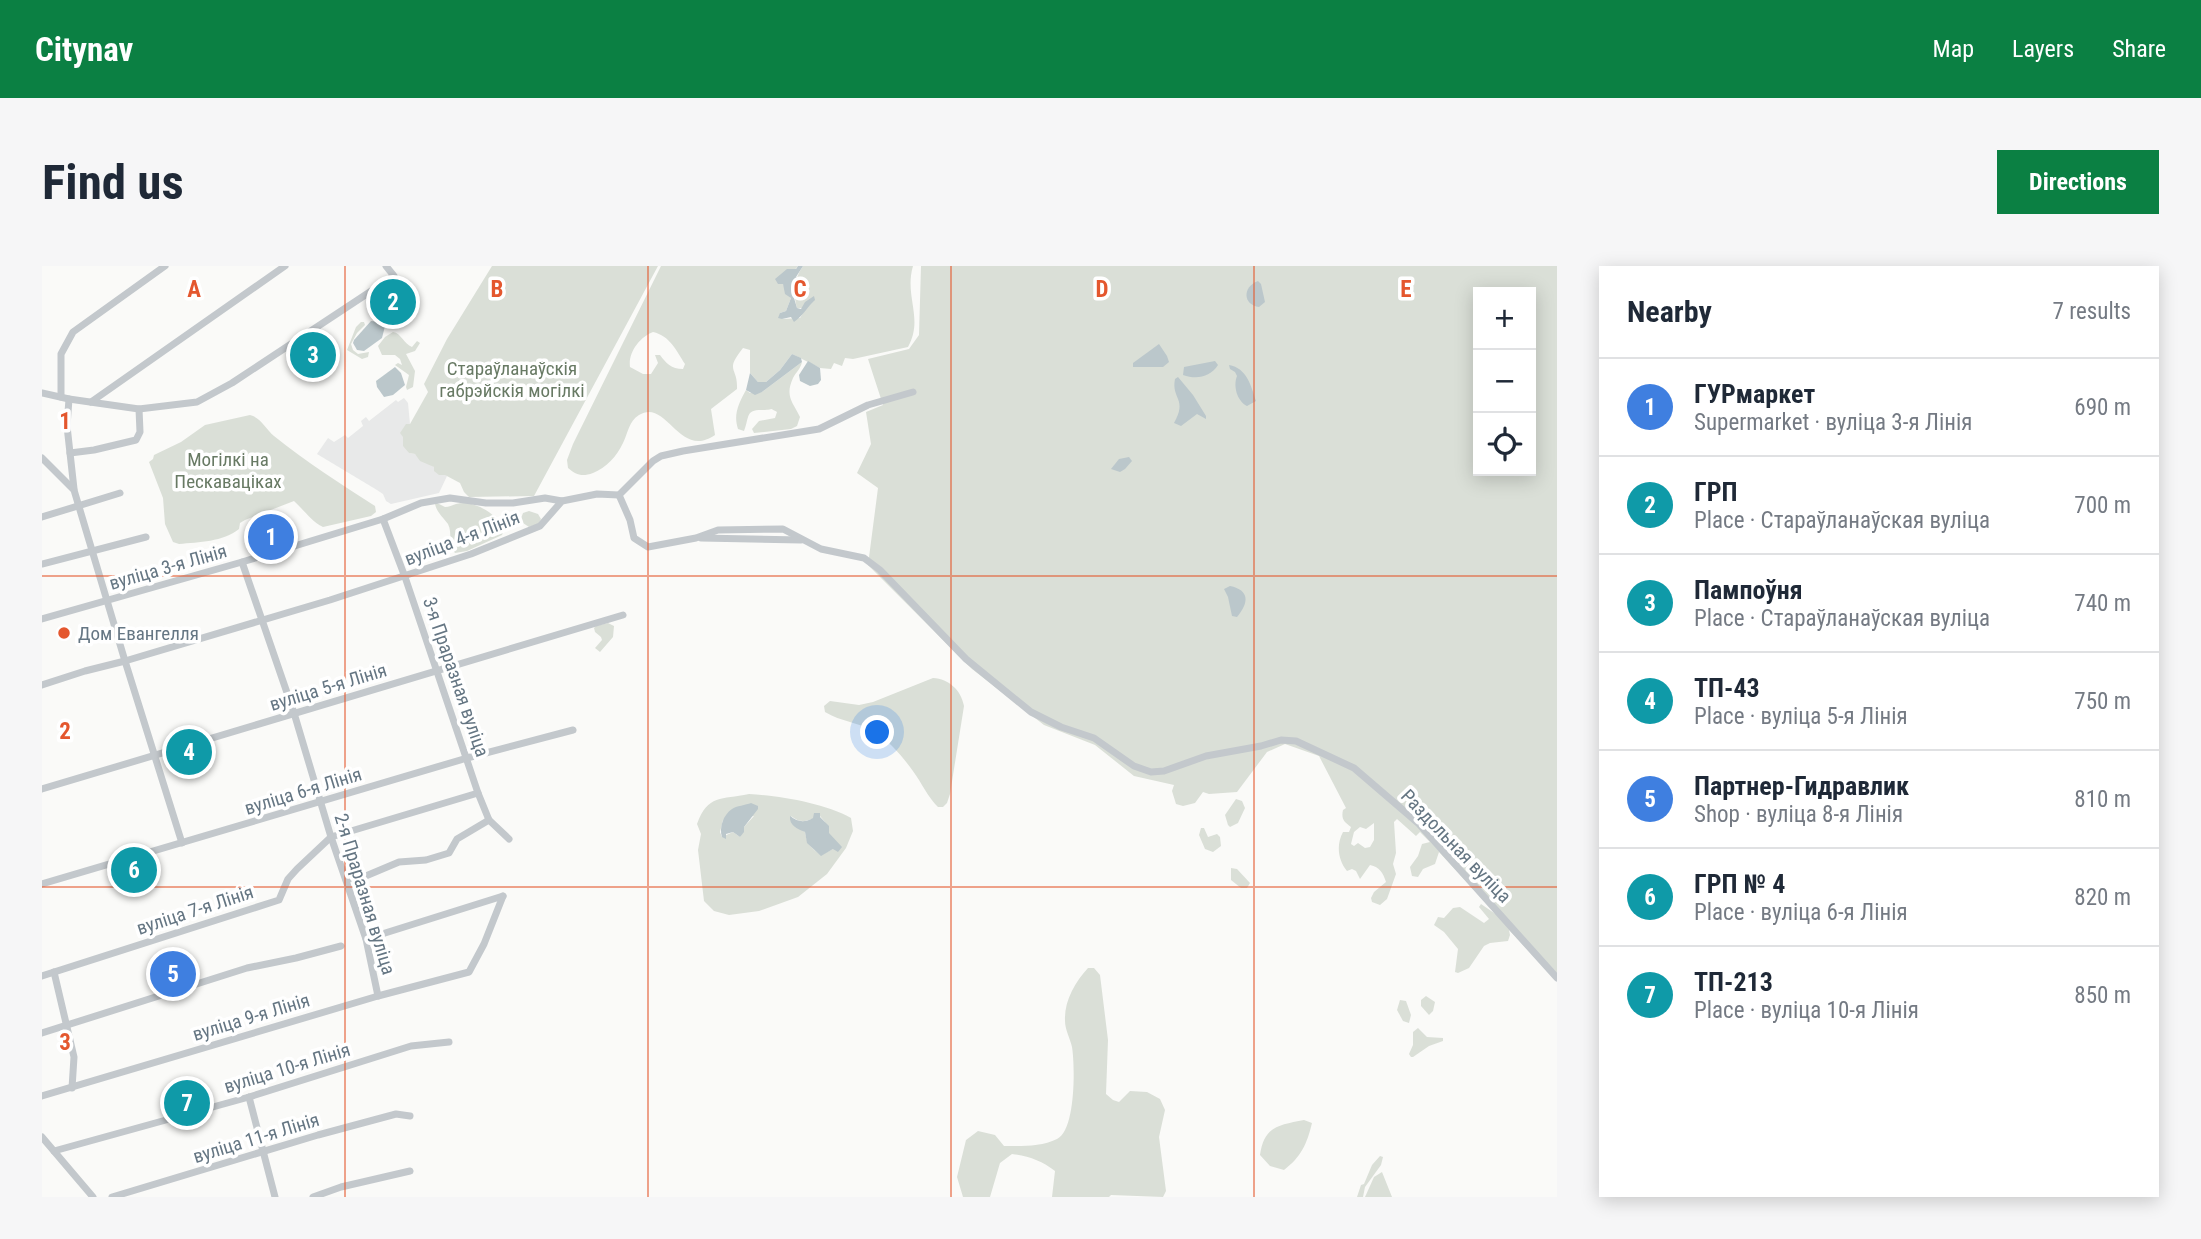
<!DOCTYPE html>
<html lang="en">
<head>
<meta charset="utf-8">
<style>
	body { margin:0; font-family:"Roboto Condensed",sans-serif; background:#f6f6f7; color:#1f2937 }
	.controls { position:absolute; right:21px; top:21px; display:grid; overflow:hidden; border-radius:0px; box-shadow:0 4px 18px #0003 }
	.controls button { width:63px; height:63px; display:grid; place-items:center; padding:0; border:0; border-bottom:2px solid #e0e1e3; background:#fff; color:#1f2937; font:35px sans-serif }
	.you { position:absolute; left:836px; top:467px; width:24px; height:24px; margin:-18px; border:5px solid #fff; border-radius:50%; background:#1a73e8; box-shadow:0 0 0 10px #1a73e833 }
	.badge { display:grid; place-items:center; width:46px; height:46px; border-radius:50%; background:#0b8043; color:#fff; font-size:23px; font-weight:700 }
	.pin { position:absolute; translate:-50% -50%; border:4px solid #fff; box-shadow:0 2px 7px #0006 }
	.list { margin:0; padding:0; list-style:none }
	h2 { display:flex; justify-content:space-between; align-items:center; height:91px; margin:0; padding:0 28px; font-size:30px }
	h2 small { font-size:23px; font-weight:400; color:#747a83 }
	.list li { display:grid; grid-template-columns:46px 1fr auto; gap:21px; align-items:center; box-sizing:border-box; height:98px; padding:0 28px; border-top:2px solid #e0e1e3 }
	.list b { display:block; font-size:26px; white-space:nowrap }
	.list p { margin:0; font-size:23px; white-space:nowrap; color:#747a83 }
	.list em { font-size:23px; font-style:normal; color:#747a83 }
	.icon { flex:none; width:38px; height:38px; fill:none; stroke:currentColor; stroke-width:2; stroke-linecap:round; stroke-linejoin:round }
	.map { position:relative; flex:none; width:1515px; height:931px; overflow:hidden; border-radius:0px }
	header { display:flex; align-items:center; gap:42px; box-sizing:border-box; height:98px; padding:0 35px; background:#0b8043; color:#fff }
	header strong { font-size:33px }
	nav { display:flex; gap:38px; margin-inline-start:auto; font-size:24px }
	.intro { display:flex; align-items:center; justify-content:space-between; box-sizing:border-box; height:168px; padding:0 42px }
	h1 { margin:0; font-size:49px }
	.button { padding:18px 32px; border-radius:0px; background:#0b8043; color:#fff; font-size:24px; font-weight:700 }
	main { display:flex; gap:42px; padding:0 42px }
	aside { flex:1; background:#fff; border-radius:0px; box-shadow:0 4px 18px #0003 }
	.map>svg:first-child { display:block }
	.built { fill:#e8e9e9 }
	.green { fill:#dadfd7; fill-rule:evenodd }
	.water { fill:#bbc7cb }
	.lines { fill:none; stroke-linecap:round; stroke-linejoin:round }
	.minor { stroke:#c3c8cc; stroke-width:7 }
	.grid { fill:none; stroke:#e4572e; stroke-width:2; stroke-opacity:0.55 }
	.poi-dot { fill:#e4572e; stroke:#fff; stroke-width:2.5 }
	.labels { text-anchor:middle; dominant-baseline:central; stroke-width:7; stroke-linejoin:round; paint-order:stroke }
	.park-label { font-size:19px; fill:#687a64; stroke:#fff }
	.street-label { font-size:19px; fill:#657683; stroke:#fff }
	.poi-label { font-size:19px; fill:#657683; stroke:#fff; text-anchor:start }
	.grid-label { font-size:23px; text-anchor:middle; font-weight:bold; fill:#e4572e; stroke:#fff; stroke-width:7; stroke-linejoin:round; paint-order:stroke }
</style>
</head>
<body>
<header>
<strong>Citynav</strong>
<nav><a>Map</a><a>Layers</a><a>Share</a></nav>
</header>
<div class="intro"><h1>Find us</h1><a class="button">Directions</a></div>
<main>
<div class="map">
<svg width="1515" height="931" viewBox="0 0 1515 931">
	<rect width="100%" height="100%" fill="#fafaf8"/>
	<path class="built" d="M362 132 366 137 368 158 361 170 367 187 373 188 405 210 397 227 349 238 344 235 341 228 335 224 275 188 286 172 292 176 303 169 306 172 321 160 319 155 324 151 327 155 354 134 356 136Z"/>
	<g class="green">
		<path d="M450 0H616L492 230 427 231 422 226 418 217 403 209H397L392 205V201L378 195 373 188 367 187 361 180V171L358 167 364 158H368L386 126 382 118 405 73Z"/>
		<path d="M619 0H756L741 18 749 32 744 45 738 47 740 53 758 52 764 42H755C751 27 752 13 761 0H871C862 31 882 52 866 81L811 93 803 92 800 100 792 97 789 103 778 102 750 88 738 104 724 116H716L708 107V84L701 82C682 106 696 100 695 123L669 143 673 169C637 194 625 132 597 149 587 155 586 167 581 177 575 190 564 202 551 207 540 211 534 209 526 202L525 194 531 178ZM611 66C628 70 634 84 643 98L641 103C629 103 624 97 618 89H613L616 97 609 108H601L588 101C586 86 598 71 611 66Z"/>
		<path d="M879 0H1515V715L1467 664 1468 669 1466 675 1448 677 1442 680 1427 702 1416 707 1413 706 1416 683 1402 666 1392 659 1396 651 1402 652 1411 642 1418 641 1442 657 1447 653 1437 641 1439 638 1455 649 1397 586 1393 598 1381 603 1376 611 1370 610 1368 601 1376 590 1380 578 1388 576 1378 566 1374 570 1355 553 1352 556 1354 587 1351 598 1354 608 1345 633 1338 639 1330 636 1329 632 1332 626 1344 616C1341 607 1338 601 1328 599L1318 613 1314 605 1310 603 1305 605C1296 594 1294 579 1301 566H1307L1309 561C1302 556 1299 553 1301 544L1304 542 1277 490 1243 478 1225 486 1195 526 1167 528 1161 526 1153 537 1141 540 1134 538 1130 525 1132 519 1092 510 1053 479 1002 459 930 403 826 299 836 222 815 207 829 178 824 146 841 139 826 93 867 83 877 69ZM1436 26H1489V205H1436ZM1332 557V574L1328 581 1323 582 1316 577 1312 580 1309 578 1312 566 1318 561 1324 563Z"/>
		<path d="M319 56H322L323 59 315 67 309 78 311 84 316 88 327 86 326 91 320 93 305 84 314 61Z"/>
		<path d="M351 66C359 67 362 78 370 81L375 75 378 77 373 85 364 88 373 105 371 121 365 124 364 121 367 109 353 99 356 97 360 99 358 93 353 89H340L336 80 343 71Z"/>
		<path d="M760 96C758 104 754 106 751 112 743 130 750 135 758 151L755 160 749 163 712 167 710 163 717 155 733 152 735 146C725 141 733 144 723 144 703 143 708 149 702 165L696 163C691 148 697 137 704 124L708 127 720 126Z"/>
		<path d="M208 149C218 151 224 163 232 170 264 196 299 218 333 240L334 246 329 250 281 261C269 255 262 244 252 235L203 254 198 257 197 263C181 276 157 276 137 278L131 276 123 258 121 232 107 196 111 193 112 189 139 176 163 159Z"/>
		<path d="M395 237 403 241C407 241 410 239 414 238 431 233 456 248 462 264L460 269 425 285 413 287C405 278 411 268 406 258 401 251 395 247 393 238Z"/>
		<path d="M487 245 496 248 499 253 496 258 487 261 478 255 481 247Z"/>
		<path d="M566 357 572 360 571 371 558 386 553 382 560 374 559 371 553 366 552 362 554 360Z"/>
		<path d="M891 412C907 413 919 424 922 440L908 528 905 537 901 541H896C888 533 883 524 877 514 866 497 851 478 833 466 817 456 799 456 783 446L782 440 788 435 817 439 831 436Z"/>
		<path d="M707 528C738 530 782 537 809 552L811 565 804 582 785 608 756 631 717 645 687 649 672 645 662 635 656 584 659 568 655 558C666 528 679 534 707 528ZM712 550 702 561 698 571 691 566 680 571 678 566 681 554ZM749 550C760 559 766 554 778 550L783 556 791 583 779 589C769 582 765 578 763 566L755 561Z"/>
		<path d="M1194 533 1200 535 1203 542 1196 557 1188 561 1186 559 1183 549Z"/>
		<path d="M1159 562H1162L1166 571 1175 568 1178 571 1179 580 1171 586 1163 583 1157 569Z"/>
		<path d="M1189 602 1195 603 1208 617 1205 622H1199L1189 614Z"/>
		<path d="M1046 702H1052L1058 709 1066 774 1064 828 1071 834 1077 836 1088 825 1105 826 1118 833 1123 844 1117 871 1124 925 1121 931 1069 929 1067 931H1010L1013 905C1000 895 987 890 970 888L958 897 948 931H921L915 911 924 874 936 865 953 869 962 880C979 880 999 881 1015 873 1034 864 1033 799 1030 781 1028 772 1023 764 1023 755 1022 735 1033 716 1046 702Z"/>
		<path d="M1384 730 1393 736 1391 745 1387 749 1379 740V734Z"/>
		<path d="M1358 734 1364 735 1369 749 1367 757 1361 755 1355 744Z"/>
		<path d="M1376 762 1385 771 1401 772V775L1387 780 1371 791H1369L1367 788 1371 779V766Z"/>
		<path d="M1262 854 1270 857C1265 878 1259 891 1242 904L1228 900 1218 889C1222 860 1237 859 1262 854Z"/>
		<path d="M1338 890 1341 891 1339 899 1323 921 1321 931H1315L1319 919 1322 918 1330 899Z"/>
		<path d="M1340 906 1350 931H1323L1332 911Z"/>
	</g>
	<g class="water">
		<path d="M756 0H761L754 11 759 13 761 17 752 32 755 42 759 43 763 36 772 30 773 34C765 41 761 50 752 56L749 51 740 53 736 52 738 47 744 45 749 32 743 28 741 18H736L733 13 745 3H754Z"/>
		<path d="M1216 15 1219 18 1223 36 1217 41C1201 39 1200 21 1216 15Z"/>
		<path d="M329 55 339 56 343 60 340 72 322 85 315 84 311 77 312 74Z"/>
		<path d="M1117 78 1125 90 1127 96 1121 101H1091V97Z"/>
		<path d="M750 88 759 92 760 96 720 126 713 129 704 124 708 107 716 116H724L738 104Z"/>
		<path d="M766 95 778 102 779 114 776 118 768 120 758 115 757 109Z"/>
		<path d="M1173 95 1176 99C1168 111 1155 114 1141 109L1142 101Z"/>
		<path d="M1187 99C1205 102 1209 120 1214 135L1205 140C1195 135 1191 120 1195 110L1193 106 1188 103Z"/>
		<path d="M353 101 359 107 363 119 351 129 342 131 335 121 334 115Z"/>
		<path d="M1136 111 1151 129 1164 150V153L1155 148 1139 160 1132 157C1146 133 1129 133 1133 113Z"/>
		<path d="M1087 191 1090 195 1083 203 1078 206 1069 203 1077 193Z"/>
		<path d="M1188 320C1208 324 1207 337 1195 351L1190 350 1186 331 1182 323Z"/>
		<path d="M709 537 716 540V543L702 561V566L698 571 691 566 684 568V573L680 571C677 562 681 549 690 543 694 540 704 539 709 537Z"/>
		<path d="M772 547H778V551L787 560V567L800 581 796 586 791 583 779 590 765 577 763 566C755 563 747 559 748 550 756 556 762 557 771 552Z"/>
	</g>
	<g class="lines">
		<g class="minor">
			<path d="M0 127 27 133 97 143 155 136 190 117 352 10 344 0"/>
			<path d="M19 131V88L31 66 123 0"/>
			<path d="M27 133 25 160 32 223"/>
			<path d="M49 136 243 0"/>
			<path d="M28 187 52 184 94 174 98 166 97 143"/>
			<path d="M0 192 32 224 83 395 140 577"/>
			<path d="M577 229 588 254 592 272 606 281 654 272 676 264 741 263 779 283 822 292 838 304 924 393 989 446 1019 461 1052 472 1092 500 1109 506 1122 505 1164 490 1219 480 1239 474 1254 475 1312 502 1376 557 1515 712"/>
			<path d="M0 251 78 227"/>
			<path d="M341 253 363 311 436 527 447 554 467 573"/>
			<path d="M659 272 759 274"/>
			<path d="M200 296 252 447 289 571 324 673 336 730"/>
			<path d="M0 298 104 271"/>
			<path d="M0 353 200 296 341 253 379 237 408 232 444 237H471L503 232 520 235"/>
			<path d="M0 419 43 405 83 395 288 334 429 288 498 260 520 235 555 228 577 229 611 195 619 190 641 185 777 163 826 139 871 126"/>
			<path d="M0 523 581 349"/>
			<path d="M304 613 319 612 357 596 384 594 407 587 415 573 447 554"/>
			<path d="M0 618 425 492 531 464"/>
			<path d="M324 673 461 630"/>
			<path d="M12 706 32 791 30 822"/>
			<path d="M0 710 237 634 246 613 255 603 289 571 436 527"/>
			<path d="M0 767 205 702 254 692 299 680"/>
			<path d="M0 830 336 730 427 706 442 678 461 630"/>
			<path d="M207 831 233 931"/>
			<path d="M0 871 51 931"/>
			<path d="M12 885 207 831 369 780 407 776"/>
			<path d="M70 931 276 869 354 848 368 850"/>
			<path d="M271 931 299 921 368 905"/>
		</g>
	</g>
	<path class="grid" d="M303 0V931M606 0V931M909 0V931M1212 0V931M0 310H1515M0 621H1515"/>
	<circle class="poi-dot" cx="22" cy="367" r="7"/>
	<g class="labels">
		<g class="park-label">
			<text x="470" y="102">Стараўланаўскія<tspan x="470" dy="22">габрэйскія могілкі</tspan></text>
			<text x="186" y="193">Могілкі на<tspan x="186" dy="22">Пескаваціках</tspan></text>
		</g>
		<g class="street-label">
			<text transform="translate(420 272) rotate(-21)">вуліца 4-я Лінія</text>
			<text transform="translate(126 301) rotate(-16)">вуліца 3-я Лінія</text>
			<text transform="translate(414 411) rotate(71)">3-я Праразная вуліца</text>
			<text transform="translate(286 421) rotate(-17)">вуліца 5-я Лінія</text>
			<text transform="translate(261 525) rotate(-17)">вуліца 6-я Лінія</text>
			<text transform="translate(1414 580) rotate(46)">Раздольная вуліца</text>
			<text transform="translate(323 628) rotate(73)">2-я Праразная вуліца</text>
			<text transform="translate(153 644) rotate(-18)">вуліца 7-я Лінія</text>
			<text transform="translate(209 751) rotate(-17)">вуліца 9-я Лінія</text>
			<text transform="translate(245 802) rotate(-17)">вуліца 10-я Лінія</text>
			<text transform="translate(214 872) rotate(-17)">вуліца 11-я Лінія</text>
		</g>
		<g class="poi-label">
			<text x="36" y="367">Дом Евангелля</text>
		</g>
	</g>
	<g class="grid-label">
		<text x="152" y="31">A</text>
		<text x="455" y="31">B</text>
		<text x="758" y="31">C</text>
		<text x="1060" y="31">D</text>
		<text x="1364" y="31">E</text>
		<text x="23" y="163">1</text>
		<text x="23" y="473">2</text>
		<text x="23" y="784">3</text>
	</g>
</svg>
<div class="controls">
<button>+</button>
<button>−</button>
<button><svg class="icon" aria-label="locate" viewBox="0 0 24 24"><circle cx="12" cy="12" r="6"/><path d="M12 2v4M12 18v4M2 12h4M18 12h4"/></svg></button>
</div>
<div class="you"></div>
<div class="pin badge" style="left:229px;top:271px;background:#3f7fe0">1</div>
<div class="pin badge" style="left:351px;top:36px;background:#0f9aa8">2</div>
<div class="pin badge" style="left:271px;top:89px;background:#0f9aa8">3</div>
<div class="pin badge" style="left:147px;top:486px;background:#0f9aa8">4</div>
<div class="pin badge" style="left:131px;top:708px;background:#3f7fe0">5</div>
<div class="pin badge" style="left:92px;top:604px;background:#0f9aa8">6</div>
<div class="pin badge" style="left:145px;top:837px;background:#0f9aa8">7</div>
</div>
<aside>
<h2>Nearby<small>7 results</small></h2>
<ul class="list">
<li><span class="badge" style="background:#3f7fe0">1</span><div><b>ГУРмаркет</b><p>Supermarket · вуліца 3-я Лінія</p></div><em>690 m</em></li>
<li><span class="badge" style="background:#0f9aa8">2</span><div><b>ГРП</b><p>Place · Стараўланаўская вуліца</p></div><em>700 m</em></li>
<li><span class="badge" style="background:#0f9aa8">3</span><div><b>Пампоўня</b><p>Place · Стараўланаўская вуліца</p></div><em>740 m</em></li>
<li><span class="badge" style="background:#0f9aa8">4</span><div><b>ТП-43</b><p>Place · вуліца 5-я Лінія</p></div><em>750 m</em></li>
<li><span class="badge" style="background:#3f7fe0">5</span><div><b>Партнер-Гидравлик</b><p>Shop · вуліца 8-я Лінія</p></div><em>810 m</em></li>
<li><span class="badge" style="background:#0f9aa8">6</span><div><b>ГРП № 4</b><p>Place · вуліца 6-я Лінія</p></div><em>820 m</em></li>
<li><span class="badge" style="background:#0f9aa8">7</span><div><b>ТП-213</b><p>Place · вуліца 10-я Лінія</p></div><em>850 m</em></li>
</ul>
</aside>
</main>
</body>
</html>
